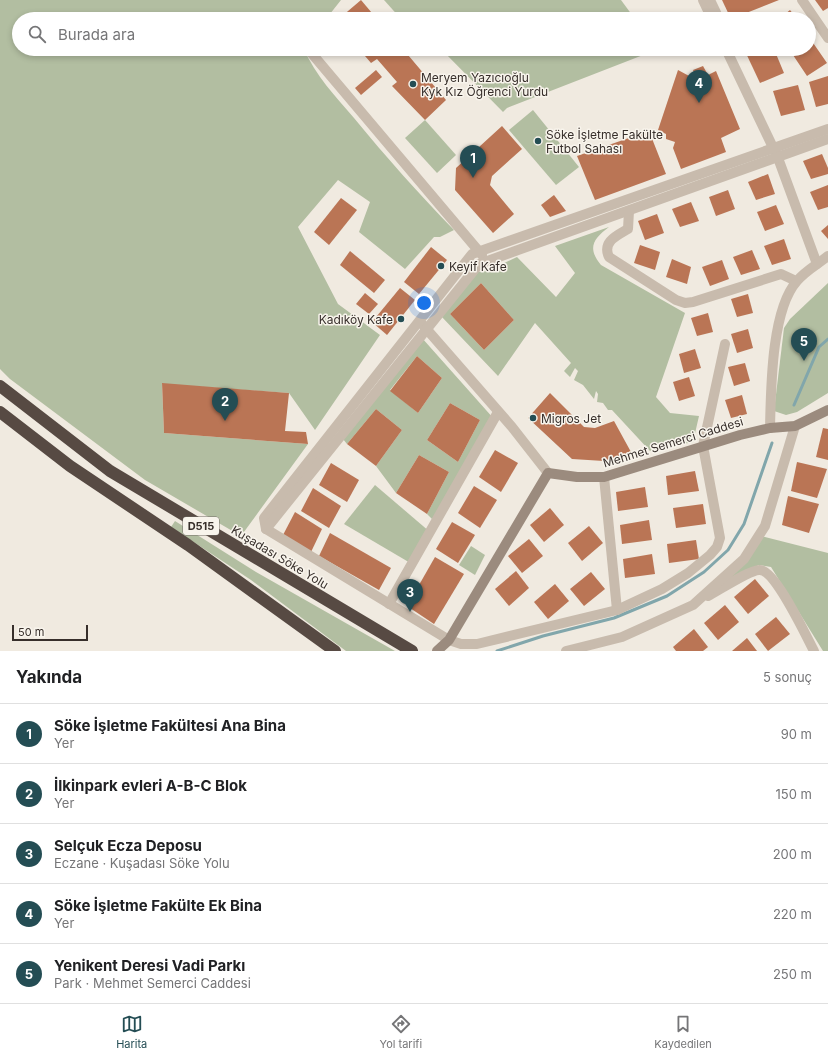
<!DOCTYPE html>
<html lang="tr">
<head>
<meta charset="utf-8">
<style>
	body { margin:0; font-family:Inter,sans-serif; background:#f6f6f6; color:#202124 }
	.scale { position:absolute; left:12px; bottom:10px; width:76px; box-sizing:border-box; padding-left:4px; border:2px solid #372f2b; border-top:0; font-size:11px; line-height:14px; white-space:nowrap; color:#372f2b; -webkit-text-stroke:3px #f8f4ec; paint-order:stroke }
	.you { position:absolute; left:424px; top:303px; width:14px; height:14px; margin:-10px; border:3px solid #fff; border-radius:50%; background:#1a73e8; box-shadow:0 0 0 6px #1a73e833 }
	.badge { display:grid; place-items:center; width:26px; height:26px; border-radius:50%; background:#244d54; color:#fff; font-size:13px; font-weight:700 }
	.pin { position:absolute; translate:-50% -33px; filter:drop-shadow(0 1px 2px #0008) }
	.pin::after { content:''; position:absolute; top:21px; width:14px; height:12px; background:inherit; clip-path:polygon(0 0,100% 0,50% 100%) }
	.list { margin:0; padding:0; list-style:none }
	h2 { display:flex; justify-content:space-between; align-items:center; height:52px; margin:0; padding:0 16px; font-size:17px }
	h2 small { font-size:13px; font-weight:400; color:#757577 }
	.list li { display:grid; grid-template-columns:26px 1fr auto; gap:12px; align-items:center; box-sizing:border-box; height:60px; padding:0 16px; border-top:1px solid #e0e0e0 }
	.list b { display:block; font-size:15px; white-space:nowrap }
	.list p { margin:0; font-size:13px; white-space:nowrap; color:#757577 }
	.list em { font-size:13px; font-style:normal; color:#757577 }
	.icon { flex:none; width:22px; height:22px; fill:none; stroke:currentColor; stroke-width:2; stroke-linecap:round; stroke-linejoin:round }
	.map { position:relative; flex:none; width:828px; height:651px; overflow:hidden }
	.search { position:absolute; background:#fff; box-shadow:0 2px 6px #0003; left:12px; right:12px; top:12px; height:44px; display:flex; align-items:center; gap:10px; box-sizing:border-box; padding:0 14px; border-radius:22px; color:#757577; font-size:15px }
	.sheet { height:352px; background:#fff }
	nav { display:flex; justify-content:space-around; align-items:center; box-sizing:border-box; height:56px; border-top:1px solid #e0e0e0; background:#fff; font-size:11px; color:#757577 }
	nav a { display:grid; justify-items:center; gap:2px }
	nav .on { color:#244d54 }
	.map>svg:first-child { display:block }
	.green { fill:#b2bea1; fill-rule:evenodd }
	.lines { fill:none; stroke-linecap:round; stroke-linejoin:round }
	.stream { stroke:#81a6ab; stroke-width:3 }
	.building { fill:#ba7555 }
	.street { stroke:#c8bbad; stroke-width:10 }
	.secondary { stroke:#9b8b7e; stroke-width:10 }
	.highway { stroke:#574a43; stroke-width:12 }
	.poi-dot { fill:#244d54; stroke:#f8f4ec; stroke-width:1.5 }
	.labels { text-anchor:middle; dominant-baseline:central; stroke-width:3; stroke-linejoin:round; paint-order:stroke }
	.shield { fill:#f8f4ec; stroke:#716a65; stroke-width:1 }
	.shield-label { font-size:11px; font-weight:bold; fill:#372f2b }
	.poi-label { font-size:12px; fill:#372f2b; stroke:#f8f4ec; text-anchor:start }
	.street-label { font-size:12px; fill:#372f2b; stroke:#f8f4ec }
</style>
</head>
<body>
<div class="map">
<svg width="828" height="651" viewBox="0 0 828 651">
	<rect width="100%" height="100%" fill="#f0eae0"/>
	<g class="green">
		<path d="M0 0H341L326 19H19V49H304C315 75 336 97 354 118 386 157 419 194 454 230L440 237H434L405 269 359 232 370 202 338 180 298 227 338 304 380 335 315 430 289 393 162 384 164 433 308 444 241 536 145 480 10 379 0 369Z"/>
		<path d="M384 0H621L635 19H401Z"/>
		<path d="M427 49H656V50L507 108 503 112 442 50 430 52Z"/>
		<path d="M533 110 579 167 556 185 509 130Z"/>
		<path d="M425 120 456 155 437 173 405 138Z"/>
		<path d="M609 227C593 239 587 248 601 265L685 313 656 397 670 413 699 416 693 442 650 451 612 410H608L603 403 597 402 598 394 596 391 594 399 583 385 574 380 578 371 575 368 570 377 564 371 571 363 535 323 498 376 441 316 477 272 487 271 517 257 556 297 575 273 555 246ZM481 283 514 320 484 350 450 314Z"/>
		<path d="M828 283V393L797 412 786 415 774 411 784 328 790 319Z"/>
		<path d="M422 338 494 419 435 522 427 514 449 472 419 455 396 493 376 466 402 430 376 409 347 444 343 439ZM417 356 442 378 418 413 390 390ZM450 403 480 420 458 462 427 440Z"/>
		<path d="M375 485 430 532 412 564 344 524Z"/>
		<path d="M175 521 256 572 395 651H346L251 580 171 527Z"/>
		<path d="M761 536 828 553V651H823L771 567 759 565 723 582Z"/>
		<path d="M471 546 485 555 475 575 459 565Z"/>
	</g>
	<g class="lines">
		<g class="stream">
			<path d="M794 405 819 347 828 339"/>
			<path d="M497 651 543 636 614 618 667 596 704 572 728 550 744 524 772 443"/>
		</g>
	</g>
	<g class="building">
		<path d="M361 0 377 19H343L341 17Z"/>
		<path d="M722 0H779L731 19Z"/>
		<path d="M815 0H828V8L823 11Z"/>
		<path d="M790 10 797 19H779Z"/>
		<path d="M757 13 760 19H742Z"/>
		<path d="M809 37 827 63 807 76 789 49H809Z"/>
		<path d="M359 49H403L446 100 425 120 392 86 397 82 377 59 371 63Z"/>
		<path d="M744 49H774L784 73 760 83Z"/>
		<path d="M703 66 708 75 716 71 740 129 721 138 726 152 681 169 673 148 675 142 666 139V134L658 130 678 70 691 77 695 75 693 70Z"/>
		<path d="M376 70 382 77 361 95 355 88Z"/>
		<path d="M828 76V104L816 107 809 82Z"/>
		<path d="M798 85 805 110 781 116 773 91Z"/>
		<path d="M502 126 522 149 492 176 490 185 514 214 493 233 455 190 456 168Z"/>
		<path d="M649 131 666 174 595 200 577 156Z"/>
		<path d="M822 154 828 168V174L811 179 803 161Z"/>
		<path d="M768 174 775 194 756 200 748 182Z"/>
		<path d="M828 185V207L818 210 810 192Z"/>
		<path d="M728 190 735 209 716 216 709 197Z"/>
		<path d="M554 195 566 211 550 217 541 205Z"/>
		<path d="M341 198 357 210 329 245 314 232Z"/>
		<path d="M691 202 699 221 680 227 672 209Z"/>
		<path d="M776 205 784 224 765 231 757 212Z"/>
		<path d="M657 214 664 233 645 240 638 221Z"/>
		<path d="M828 225V239L821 231Z"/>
		<path d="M784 239 791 259 772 265 764 246Z"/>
		<path d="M640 245 660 252 655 270 634 263Z"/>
		<path d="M431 247 447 260 419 294 404 282Z"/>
		<path d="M752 250 760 269 741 275 733 257Z"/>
		<path d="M350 251 385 280 374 293 340 265Z"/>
		<path d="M672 259 691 267 687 284 666 277Z"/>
		<path d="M722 260 729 279 710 286 702 267Z"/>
		<path d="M481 283 514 320 484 350 450 314Z"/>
		<path d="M400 288 415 300 387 335 372 322Z"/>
		<path d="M365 293 378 304 369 314 356 304Z"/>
		<path d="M748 294 753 313 737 317 731 299Z"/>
		<path d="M708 313 713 332 697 336 691 318Z"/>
		<path d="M748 329 753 348 737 353 731 334Z"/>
		<path d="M695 349 701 368 684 373 679 354Z"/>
		<path d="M417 356 442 378 418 413 390 391Z"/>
		<path d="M745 363 750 381 734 386 728 367Z"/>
		<path d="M689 377 695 396 679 401 673 382Z"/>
		<path d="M162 383 289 393 285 431 306 432 308 444 164 433Z"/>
		<path d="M550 393 584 427 595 428 614 421 631 452 604 461 572 459 528 418Z"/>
		<path d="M742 395 747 414 731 418 725 400Z"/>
		<path d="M450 403 480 420 458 462 427 440Z"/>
		<path d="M376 409 402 430 376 466 347 444Z"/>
		<path d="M823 428 828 429V460L816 457Z"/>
		<path d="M495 450 518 463 501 492 479 477Z"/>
		<path d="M419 455 449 472 427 514 396 493Z"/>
		<path d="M797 462 827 469 817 498 791 491Z"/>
		<path d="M331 463 359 480 347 502 319 485Z"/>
		<path d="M695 471 699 491 668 495 666 476Z"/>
		<path d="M474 486 497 500 480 528 458 513Z"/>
		<path d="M645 487 648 507 618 511 616 492Z"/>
		<path d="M313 488 341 506 329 528 301 511Z"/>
		<path d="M788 496 819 504 809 533 782 525Z"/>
		<path d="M703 504 706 524 676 528 673 508Z"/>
		<path d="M550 508 564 525 544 542 530 525Z"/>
		<path d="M295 512 322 529 311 552 283 535Z"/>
		<path d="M649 520 652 540 622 544 620 525Z"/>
		<path d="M452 522 475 535 458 563 436 549Z"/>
		<path d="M589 526 603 543 582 561 568 543Z"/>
		<path d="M330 533 391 568 379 590 319 556Z"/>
		<path d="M529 539 543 556 522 573 508 556Z"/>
		<path d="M696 540 699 559 669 563 667 544Z"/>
		<path d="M652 554 655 574 625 578 623 559Z"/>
		<path d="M435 557 464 574 434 624 407 606Z"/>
		<path d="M516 571 529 588 509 606 495 589Z"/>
		<path d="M591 572 605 589 584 606 570 589Z"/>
		<path d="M755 579 769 596 748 614 734 597Z"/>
		<path d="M555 584 569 601 548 619 534 602Z"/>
		<path d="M725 605 739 622 718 640 704 623Z"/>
		<path d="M776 617 790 634 768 651 755 634Z"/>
		<path d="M694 629 708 647 703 651H676L673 647Z"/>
		<path d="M747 638 757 651H732Z"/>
	</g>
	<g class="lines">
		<g class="street">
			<path d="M703 0 712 19"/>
			<path d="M710 0 719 19"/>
			<path d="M802 0 828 38"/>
			<path d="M308 49 482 255"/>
			<path d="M726 49 778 158 817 264"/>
			<path d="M629 211 628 229C616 236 602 242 609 257L676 300 685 303 693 302 781 274 796 281"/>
			<path d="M423 325 512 427 548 473"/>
			<path d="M770 428C771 390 771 310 797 281 805 271 818 264 828 256"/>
			<path d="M604 477 617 610"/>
			<path d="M266 529 264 518 472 254 828 129"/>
			<path d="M266 529 449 640 461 644H477L617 610 662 589 688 573 710 555 717 547 720 538 703 446 725 344"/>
			<path d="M266 529 479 264 828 139"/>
			<path d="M708 596C718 591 751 569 760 570 776 571 806 636 814 651"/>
			<path d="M389 604 498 412"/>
			<path d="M566 651 622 637 693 605 744 559 765 526 795 426"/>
		</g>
		<path class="secondary" d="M437 651 449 640 548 473 577 477H604L740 435 770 428 795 426 828 410"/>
		<g class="highway">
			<path d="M0 386 110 471 412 651"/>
			<path d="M0 412 70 466 188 545 335 651"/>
		</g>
	</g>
	<g class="poi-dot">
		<circle cx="413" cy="84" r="4"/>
		<circle cx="538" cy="141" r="4"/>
		<circle cx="441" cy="266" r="4"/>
		<circle cx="401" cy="319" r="4"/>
		<circle cx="533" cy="418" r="4"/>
	</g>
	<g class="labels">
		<rect class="shield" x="183" y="517" width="36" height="18" rx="3"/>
		<g class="shield-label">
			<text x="201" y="526">D515</text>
		</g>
		<g class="poi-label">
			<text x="421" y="77">Meryem Yazıcıoğlu<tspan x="421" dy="14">Kyk Kız Öğrenci Yurdu</tspan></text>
			<text x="546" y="134">Söke İşletme Fakülte<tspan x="546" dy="14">Futbol Sahası</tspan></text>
			<text x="449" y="266">Keyif Kafe</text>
			<text x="393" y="319" text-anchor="end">Kadıköy Kafe</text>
			<text x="541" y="418">Migros Jet</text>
		</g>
		<g class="street-label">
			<text transform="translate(673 442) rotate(-17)">Mehmet Semerci Caddesi</text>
			<text transform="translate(280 557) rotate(31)">Kuşadası Söke Yolu</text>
		</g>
	</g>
</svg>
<div class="scale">50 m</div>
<div class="you"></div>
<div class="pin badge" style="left:473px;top:178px">1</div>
<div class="pin badge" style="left:225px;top:421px">2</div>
<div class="pin badge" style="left:410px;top:612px">3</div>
<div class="pin badge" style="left:699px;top:103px">4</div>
<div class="pin badge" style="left:804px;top:361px">5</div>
<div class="search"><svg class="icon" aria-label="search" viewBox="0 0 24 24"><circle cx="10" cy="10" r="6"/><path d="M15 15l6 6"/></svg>Burada ara</div>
</div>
<section class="sheet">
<h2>Yakında<small>5 sonuç</small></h2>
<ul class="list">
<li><span class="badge">1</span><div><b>Söke İşletme Fakültesi Ana Bina</b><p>Yer</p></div><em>90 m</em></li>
<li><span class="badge">2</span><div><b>İlkinpark evleri A-B-C Blok</b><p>Yer</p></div><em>150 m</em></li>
<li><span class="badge">3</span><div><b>Selçuk Ecza Deposu</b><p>Eczane · Kuşadası Söke Yolu</p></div><em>200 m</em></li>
<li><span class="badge">4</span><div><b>Söke İşletme Fakülte Ek Bina</b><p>Yer</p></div><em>220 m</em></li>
<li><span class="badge">5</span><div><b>Yenikent Deresi Vadi Parkı</b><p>Park · Mehmet Semerci Caddesi</p></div><em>250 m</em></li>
</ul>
</section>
<nav>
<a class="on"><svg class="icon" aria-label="map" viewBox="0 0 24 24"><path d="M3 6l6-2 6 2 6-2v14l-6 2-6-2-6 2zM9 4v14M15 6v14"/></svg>Harita</a>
<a><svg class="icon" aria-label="directions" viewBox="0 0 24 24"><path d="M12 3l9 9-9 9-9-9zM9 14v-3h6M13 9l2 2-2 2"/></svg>Yol tarifi</a>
<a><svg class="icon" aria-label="saved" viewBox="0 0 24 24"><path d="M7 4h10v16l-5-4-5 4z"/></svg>Kaydedilen</a>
</nav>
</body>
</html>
